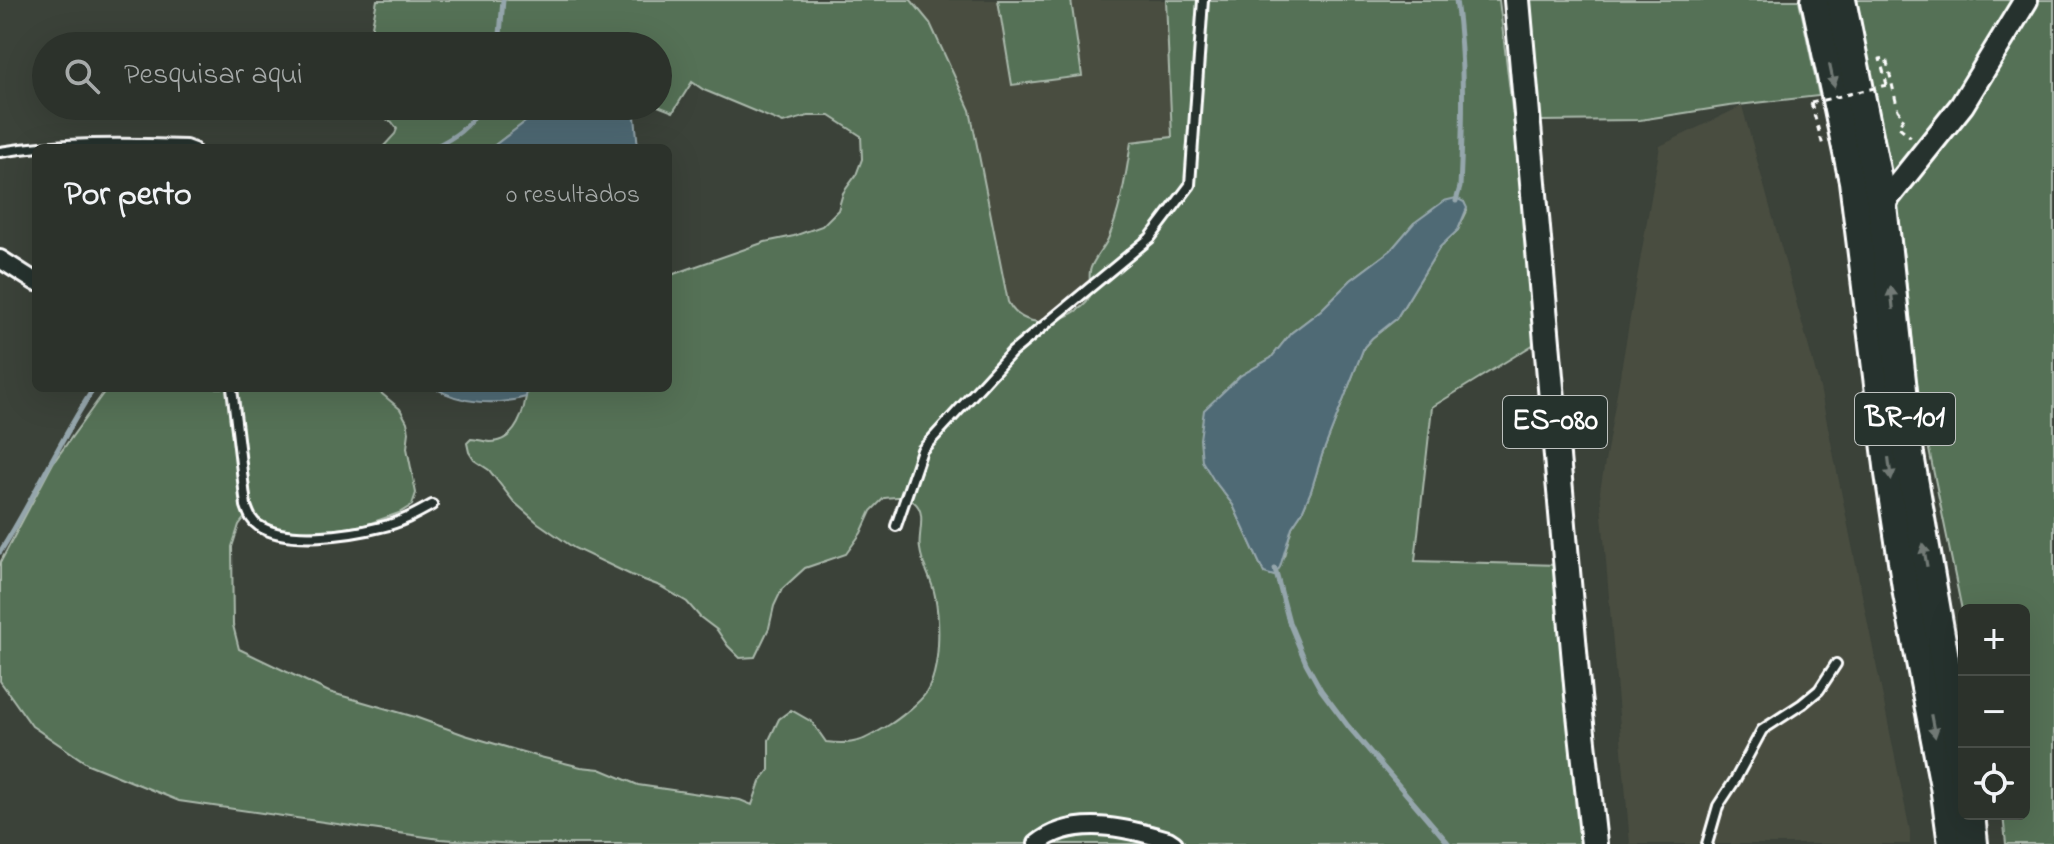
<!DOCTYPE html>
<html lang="pt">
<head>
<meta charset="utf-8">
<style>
	body { margin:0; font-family:"Indie Flower",sans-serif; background:#383e37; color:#f1f3f6 }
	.controls { position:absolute; right:24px; bottom:24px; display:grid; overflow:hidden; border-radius:12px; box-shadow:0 8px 32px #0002 }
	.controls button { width:72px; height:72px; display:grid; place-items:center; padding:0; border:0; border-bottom:2px solid #484d47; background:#2c322b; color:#f1f3f6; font:40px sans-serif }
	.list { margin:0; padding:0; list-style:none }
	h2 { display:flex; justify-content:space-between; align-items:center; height:104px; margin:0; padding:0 32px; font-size:34px }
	h2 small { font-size:26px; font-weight:400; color:#a6aaa9 }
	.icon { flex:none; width:44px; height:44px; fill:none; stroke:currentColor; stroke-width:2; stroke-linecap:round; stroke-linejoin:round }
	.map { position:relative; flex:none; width:2054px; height:844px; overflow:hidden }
	.search { position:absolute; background:#2c322b; box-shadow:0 8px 32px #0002; left:32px; top:32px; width:640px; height:88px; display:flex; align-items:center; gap:20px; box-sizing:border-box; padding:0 28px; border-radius:44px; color:#a6aaa9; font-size:30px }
	.panel { position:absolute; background:#2c322b; box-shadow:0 8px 32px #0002; left:32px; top:144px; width:640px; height:248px; border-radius:12px }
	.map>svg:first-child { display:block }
	.built { fill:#494d41 }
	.green { fill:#557157; stroke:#aab8ab; stroke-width:2; fill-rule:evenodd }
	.water { fill:#4f6a74; stroke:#95a6ac; stroke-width:2 }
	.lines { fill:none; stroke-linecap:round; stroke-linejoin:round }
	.stream { stroke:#95a6ac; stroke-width:5 }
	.lane-casing { stroke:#fff; stroke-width:14 }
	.street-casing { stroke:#fff; stroke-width:22 }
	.secondary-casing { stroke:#fff; stroke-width:28 }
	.primary-casing { stroke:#fff; stroke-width:30 }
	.highway-casing { stroke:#fff; stroke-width:34 }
	.path { stroke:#fff; stroke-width:3; stroke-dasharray:6 6; stroke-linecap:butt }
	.lane { stroke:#26332d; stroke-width:8 }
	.street { stroke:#26332d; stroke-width:16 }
	.secondary { stroke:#26332d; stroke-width:22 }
	.primary { stroke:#26332d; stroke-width:24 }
	.highway { stroke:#26332d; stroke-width:28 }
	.path-bridge { stroke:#fff; stroke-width:3; stroke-dasharray:6 6; stroke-linecap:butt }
	.oneway { fill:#727a76 }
	.labels { text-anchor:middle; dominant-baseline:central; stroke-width:6; stroke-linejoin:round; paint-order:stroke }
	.shield { fill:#26332d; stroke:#bec2c0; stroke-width:2 }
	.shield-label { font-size:30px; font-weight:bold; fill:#fff }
</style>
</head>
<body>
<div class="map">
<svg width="2054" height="844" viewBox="0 0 2054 844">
	<rect width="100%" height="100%" fill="#3b4239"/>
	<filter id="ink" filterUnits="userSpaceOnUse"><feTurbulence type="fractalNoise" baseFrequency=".0125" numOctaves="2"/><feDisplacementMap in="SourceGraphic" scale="16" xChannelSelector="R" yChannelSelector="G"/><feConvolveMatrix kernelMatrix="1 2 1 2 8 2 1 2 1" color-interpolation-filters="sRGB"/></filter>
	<g filter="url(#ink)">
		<g class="built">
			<path d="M911 0H1166L1172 137 1131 142 1126 176 1109 238 1090 269V296L1085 304 1065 317 1049 321 1031 322 1013 312 1008 302 970 110 930 23Z"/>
			<path d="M1742 106 1820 388 1910 831V844H1630L1600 491 1660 146Z"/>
		</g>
		<g class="green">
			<path d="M377 0H911L930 23 970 110 1008 302C1015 316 1026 322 1043 322 1058 321 1077 313 1087 302 1094 293 1088 282 1090 271 1092 260 1103 250 1108 239 1120 212 1127 171 1131 142L1172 137 1166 0H1499L1518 158 1536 343 1432 407 1415 561 1558 565 1586 844H514L440 839 179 801 88 764 32 726 0 681V563L53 463 107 388H375L400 409 407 422 409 432 407 448 416 493 412 505 399 513 365 525 336 529 284 532 258 519 245 517 239 525 232 547 233 625 239 649 329 692 415 717 465 735 540 757 581 767 600 769 638 785 740 800 752 805 760 782 769 770V740L779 719 791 710 812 722 826 742C855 746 865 740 889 725 899 719 920 702 926 693 941 669 940 622 935 596 932 579 922 566 920 549 917 535 928 513 914 502 906 495 894 497 884 498L871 511 861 533 846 554 805 568 782 589 774 606 769 628 755 657 740 658 728 646 717 630 700 617 687 602 660 586 631 575 574 548 538 523 514 502 489 470 474 460 469 452 467 443 471 439C478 439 484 442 490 442 517 442 525 410 527 388H668V276L765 242 794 236 822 226 838 210 843 193 856 175 862 159 861 136 830 116H808L783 123 704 90 692 82 673 112 658 106V46H365L370 37ZM1464 202 1467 211 1458 230 1440 247 1396 319 1372 338 1364 347 1322 455 1311 491 1302 512 1292 527 1284 556 1264 573 1233 505 1213 479 1205 410 1240 376 1271 358 1291 333 1321 310 1351 280 1391 250 1414 223Z"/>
			<path d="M998 0H1071L1082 76 1012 85Z"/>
			<path d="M1524 0H1799L1819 96 1729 106 1640 120 1541 121 1534 58Z"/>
			<path d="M1857 0H2054V844H2006L2003 814H2024V610H1964V620L1918 396 1904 257Z"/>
			<path d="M361 106H546L491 148H382L395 134 397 129 392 122Z"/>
		</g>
		<g class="water">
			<path d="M546 106H634L638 148H491Z"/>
			<path d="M1456 198 1464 202 1467 208 1458 230 1440 247 1396 319 1372 338 1364 347 1322 455 1311 491 1302 512 1292 527 1280 567 1274 576 1264 573 1233 505 1213 479 1202 461 1200 439 1204 410 1240 376 1271 358 1291 333 1321 310 1351 280 1391 250 1414 223 1444 201Z"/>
			<path d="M435 388H527L526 397C497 406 461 404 435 388Z"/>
		</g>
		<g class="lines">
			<g class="stream">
				<path d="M499 46 503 0"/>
				<path d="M433 148C455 137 468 129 481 106"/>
				<path d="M1456 201 1460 187C1463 124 1465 62 1456 0"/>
				<path d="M0 552C34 499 59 441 94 388"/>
				<path d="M1275 569 1289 622 1306 663 1321 690 1348 726 1449 844"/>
			</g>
			<g class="lane-casing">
				<g id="lane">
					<path d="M0 152C61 142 124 143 186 145L194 148"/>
					<path d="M232 388 246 506C249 514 251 521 259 526 287 544 350 535 381 527 400 523 416 514 432 505"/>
					<path d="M896 526 922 450 1011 353 1150 238 1190 185 1203 0"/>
					<path d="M1707 844 1718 806 1735 780 1762 730 1802 704 1819 690 1836 664"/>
				</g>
			</g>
			<g class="street-casing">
				<g id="street">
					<path d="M0 259 36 282"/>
					<path d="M1037 844C1073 814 1128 828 1168 840L1174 844"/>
				</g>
			</g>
			<g class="secondary-casing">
				<path id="secondary" d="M1882 205 1962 105 2026 0"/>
			</g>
			<g class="primary-casing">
				<path id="primary" d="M1517 0 1578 696 1594 844"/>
			</g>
			<g class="highway-casing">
				<g id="highway">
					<path d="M1816 0 1854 181 1890 474 1908 594 1945 786 1953 844"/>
					<path d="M1841 0 1882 205 1909 455 1964 774"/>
					<path d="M1970 814 1973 844"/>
				</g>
			</g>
			<g class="path">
				<path d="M1887 85 1880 59 1886 58 1898 110 1904 117 1898 126 1911 137"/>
				<path d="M1811 103 1823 146"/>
			</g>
			<use href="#lane" class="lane"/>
			<use href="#street" class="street"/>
			<use href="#secondary" class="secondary"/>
			<use href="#primary" class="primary"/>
			<use href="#highway" class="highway"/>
			<path class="path-bridge" d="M1811 103 1887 85"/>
		</g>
		<defs><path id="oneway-solid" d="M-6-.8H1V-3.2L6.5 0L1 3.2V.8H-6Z" transform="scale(2)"/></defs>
		<g class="oneway">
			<use href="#oneway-solid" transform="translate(1832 76) rotate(78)"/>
			<use href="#oneway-solid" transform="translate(1892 298) rotate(-96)"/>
			<use href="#oneway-solid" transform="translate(1890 469) rotate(83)"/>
			<use href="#oneway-solid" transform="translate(1925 555) rotate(-100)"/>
			<use href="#oneway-solid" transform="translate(1933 726) rotate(79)"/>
		</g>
	</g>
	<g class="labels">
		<g class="shield">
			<rect x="1855" y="393" width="100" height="52" rx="6"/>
			<rect x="1503" y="396" width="104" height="52" rx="6"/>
		</g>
		<g class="shield-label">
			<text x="1905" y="419">BR-101</text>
			<text x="1555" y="422">ES-080</text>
		</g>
	</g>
</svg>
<div class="controls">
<button>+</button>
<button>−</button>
<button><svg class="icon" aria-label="locate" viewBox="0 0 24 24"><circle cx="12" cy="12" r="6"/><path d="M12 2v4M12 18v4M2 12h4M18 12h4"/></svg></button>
</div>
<div class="search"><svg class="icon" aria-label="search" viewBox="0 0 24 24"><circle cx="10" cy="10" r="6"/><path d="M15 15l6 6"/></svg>Pesquisar aqui</div>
<section class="panel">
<h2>Por perto<small>0 resultados</small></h2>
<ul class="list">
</ul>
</section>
</div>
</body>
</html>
